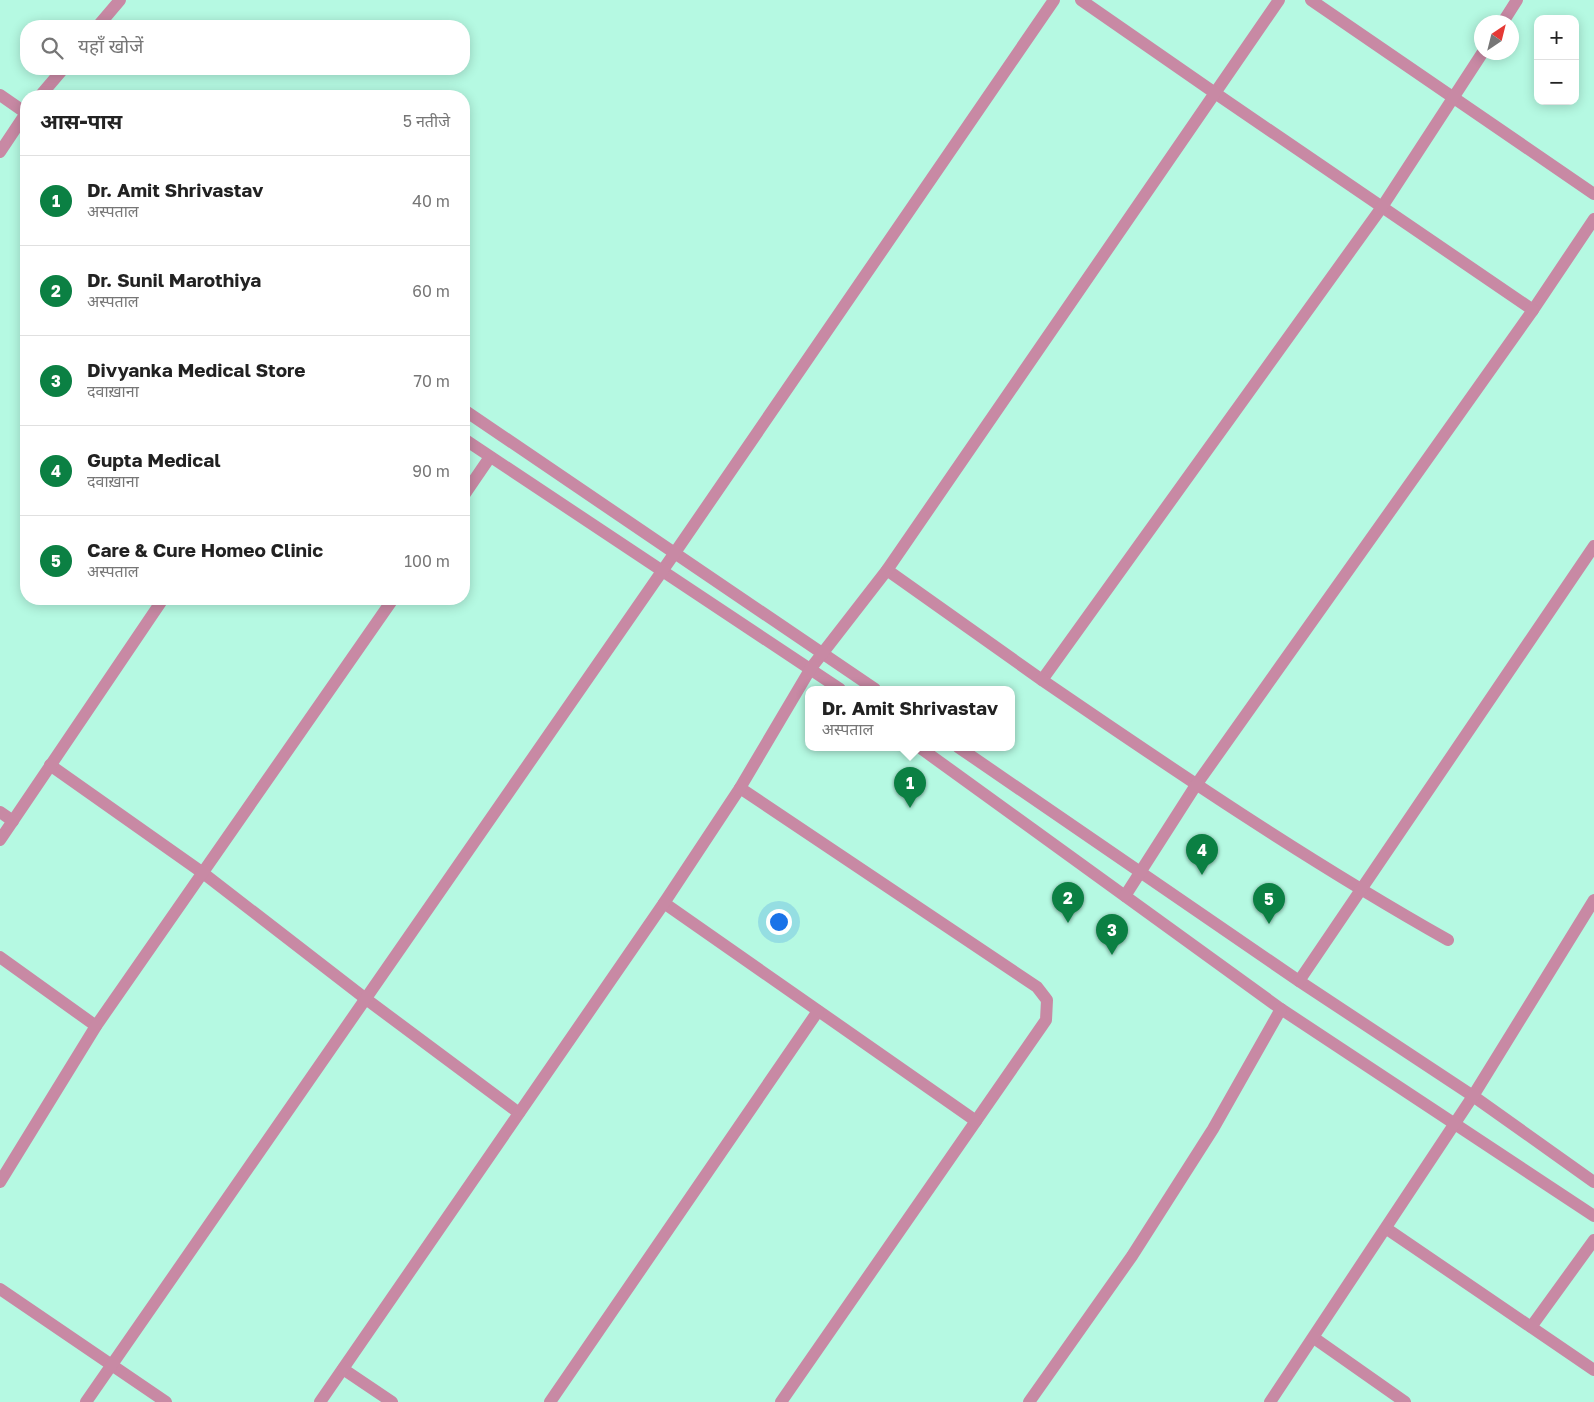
<!DOCTYPE html>
<html lang="hi">
<head>
<meta charset="utf-8">
<style>
	body { margin:0; font-family:"Golos Text","Noto Sans Devanagari",sans-serif; background:#f2f2f2; color:#222 }
	.controls { position:absolute; right:15px; top:15px; display:grid; overflow:hidden; border-radius:10px; box-shadow:0 2px 12px #0003 }
	.controls button { width:45px; height:45px; display:grid; place-items:center; padding:0; border:0; border-bottom:1px solid #e0e0e0; background:#fff; color:#222; font:25px sans-serif }
	.compass { position:absolute; left:1474px; top:15px; width:45px; height:45px; border-radius:50%; background:#fff; box-shadow:0 2px 12px #0003; rotate:35deg }
	.you { position:absolute; left:778px; top:921px; width:18px; height:18px; margin:-12px; border:4px solid #fff; border-radius:50%; background:#1a73e8; box-shadow:0 0 0 8px #1a73e833 }
	.badge { display:grid; place-items:center; width:32px; height:32px; border-radius:50%; background:#0b8043; color:#fff; font-size:16px; font-weight:700 }
	.pin { position:absolute; translate:-50% -41px; filter:drop-shadow(0 1px 2px #0008) }
	.pin::after { content:''; position:absolute; top:26px; width:18px; height:15px; background:inherit; clip-path:polygon(0 0,100% 0,50% 100%) }
	.popup { position:absolute; left:805px; top:686px; width:210px; height:65px; box-sizing:border-box; display:grid; place-content:center; border-radius:10px; background:#fff; filter:drop-shadow(0 1px 4px #0005); font-size:16px; white-space:nowrap; color:#767676 }
	.popup b { font-size:19px; color:#222 }
	.popup::after { content:''; position:absolute; left:50%; top:100%; margin-left:-10px; border:10px solid transparent; border-top-color:#fff }
	.list { margin:0; padding:0; list-style:none }
	h2 { display:flex; justify-content:space-between; align-items:center; height:65px; margin:0; padding:0 20px; font-size:21px }
	h2 small { font-size:16px; font-weight:400; color:#767676 }
	.list li { display:grid; grid-template-columns:32px 1fr auto; gap:15px; align-items:center; box-sizing:border-box; height:90px; padding:0 20px; border-top:1px solid #e0e0e0 }
	.list b { display:block; font-size:19px; white-space:nowrap }
	.list p { margin:0; font-size:16px; white-space:nowrap; color:#767676 }
	.list em { font-size:16px; font-style:normal; color:#767676 }
	.icon { flex:none; width:28px; height:28px; fill:none; stroke:currentColor; stroke-width:2; stroke-linecap:round; stroke-linejoin:round }
	.map { position:relative; flex:none; width:1594px; height:1402px; overflow:hidden }
	.search { position:absolute; background:#fff; box-shadow:0 2px 12px #0003; left:20px; top:20px; width:450px; height:55px; display:flex; align-items:center; gap:12px; box-sizing:border-box; padding:0 18px; border-radius:20px; color:#767676; font-size:19px }
	.panel { position:absolute; background:#fff; box-shadow:0 2px 12px #0003; left:20px; top:90px; width:450px; height:515px; border-radius:20px }
	.map>svg:first-child { display:block }
	.lines { fill:none; stroke-linecap:round; stroke-linejoin:round }
	.minor { stroke:#c889a4; stroke-width:12 }
</style>
</head>
<body>
<div class="map">
<svg width="1594" height="1402" viewBox="0 0 1594 1402">
	<rect width="100%" height="100%" fill="#b5f9e2"/>
	<g class="lines">
		<g class="minor">
			<path d="M1279 0 1215 93 1533 310 1594 219"/>
			<path d="M1311 0 1594 194"/>
			<path d="M1503 22 1517 0"/>
			<path d="M98 26 120 0"/>
			<path d="M0 95 26 113 0 152"/>
			<path d="M40 96 63 69"/>
			<path d="M464 410 875 689"/>
			<path d="M464 439 840 689"/>
			<path d="M464 495 490 457"/>
			<path d="M887 570 1042 680 1382 207 1483 52"/>
			<path d="M1042 680C1175 771 1308 861 1448 940"/>
			<path d="M919 747 1281 1009 1594 1216"/>
			<path d="M958 747 1299 981 1473 1096 1594 1182"/>
			<path d="M50 765 203 873 366 999 519 1113"/>
			<path d="M740 788 1037 987 1047 1000 1046 1020 781 1402"/>
			<path d="M0 812 13 821"/>
			<path d="M0 840 163 599"/>
			<path d="M1125 896 1196 785 1533 310"/>
			<path d="M664 903 976 1121"/>
			<path d="M0 957 96 1026"/>
			<path d="M1299 981 1594 546"/>
			<path d="M0 1182 96 1026 393 599"/>
			<path d="M1387 1229 1594 1370"/>
			<path d="M0 1289 166 1402"/>
			<path d="M1531 1327 1594 1240"/>
			<path d="M1314 1338 1405 1402"/>
			<path d="M343 1369 392 1402"/>
			<path d="M86 1402 674 554 1054 0"/>
			<path d="M320 1402 664 903 740 788 811 668 887 570 1215 93 1081 0"/>
			<path d="M550 1402 818 1011"/>
			<path d="M1029 1402 1132 1256 1213 1129 1281 1009"/>
			<path d="M1270 1402 1473 1096 1594 900"/>
		</g>
	</g>
</svg>
<div class="controls">
<button>+</button>
<button>−</button>
</div>
<svg class="compass" viewBox="-18 -18 36 36"><path d="M0-13l5 13h-10z" fill="#e53935"/><path d="M0 13l5-13h-10z" fill="#767676"/></svg>
<div class="you"></div>
<div class="pin badge" style="left:910px;top:808px">1</div>
<div class="popup"><b>Dr. Amit Shrivastav</b>अस्पताल</div>
<div class="pin badge" style="left:1068px;top:923px">2</div>
<div class="pin badge" style="left:1112px;top:955px">3</div>
<div class="pin badge" style="left:1202px;top:875px">4</div>
<div class="pin badge" style="left:1269px;top:924px">5</div>
<div class="search"><svg class="icon" aria-label="search" viewBox="0 0 24 24"><circle cx="10" cy="10" r="6"/><path d="M15 15l6 6"/></svg>यहाँ खोजें</div>
<section class="panel">
<h2>आस-पास<small>5 नतीजे</small></h2>
<ul class="list">
<li><span class="badge">1</span><div><b>Dr. Amit Shrivastav</b><p>अस्पताल</p></div><em>40 m</em></li>
<li><span class="badge">2</span><div><b>Dr. Sunil Marothiya</b><p>अस्पताल</p></div><em>60 m</em></li>
<li><span class="badge">3</span><div><b>Divyanka Medical Store</b><p>दवाख़ाना</p></div><em>70 m</em></li>
<li><span class="badge">4</span><div><b>Gupta Medical</b><p>दवाख़ाना</p></div><em>90 m</em></li>
<li><span class="badge">5</span><div><b>Care &amp; Cure Homeo Clinic</b><p>अस्पताल</p></div><em>100 m</em></li>
</ul>
</section>
</div>
</body>
</html>
